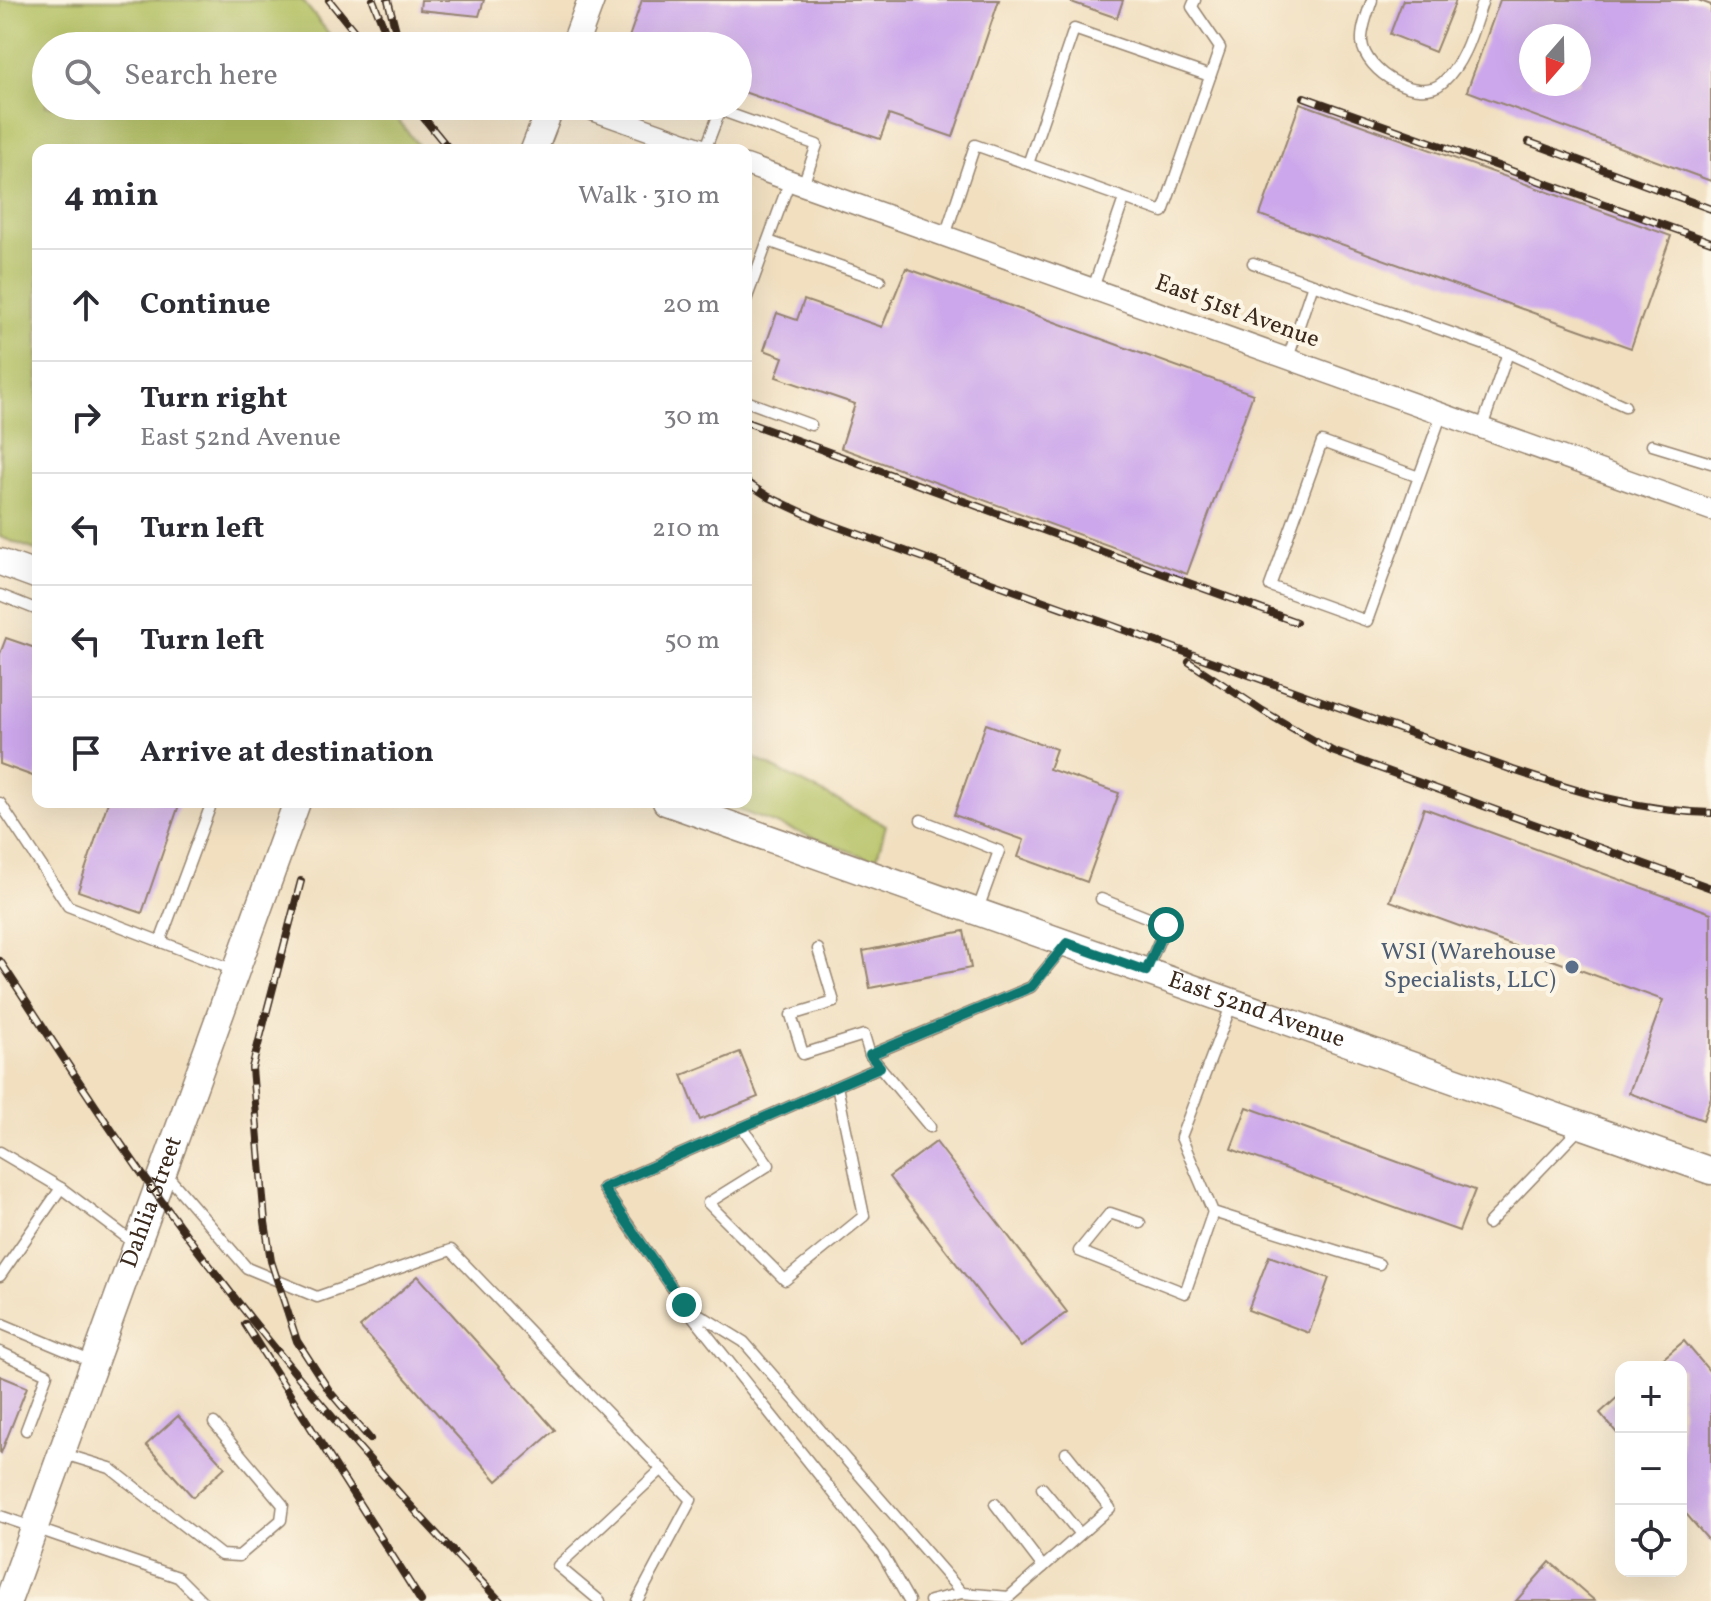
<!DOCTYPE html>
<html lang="en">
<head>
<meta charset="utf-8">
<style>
	body { margin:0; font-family:Vollkorn,serif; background:#f7f7f7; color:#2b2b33 }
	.controls { position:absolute; right:24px; bottom:24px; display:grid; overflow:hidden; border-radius:16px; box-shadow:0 8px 32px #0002 }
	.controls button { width:72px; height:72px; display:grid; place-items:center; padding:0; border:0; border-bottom:2px solid #e1e1e2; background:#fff; color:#2b2b33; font:40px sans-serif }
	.compass { position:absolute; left:1519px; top:24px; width:72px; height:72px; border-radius:50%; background:#fff; box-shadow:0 8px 32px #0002; rotate:200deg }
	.stop { position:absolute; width:24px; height:24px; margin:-18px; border:6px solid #0f766e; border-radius:50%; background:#fff }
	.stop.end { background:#0f766e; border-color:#fff; box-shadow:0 2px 8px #0008 }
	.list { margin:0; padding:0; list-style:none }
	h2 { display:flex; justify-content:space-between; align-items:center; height:104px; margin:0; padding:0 32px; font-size:34px }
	h2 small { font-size:26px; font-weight:400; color:#7c7c81 }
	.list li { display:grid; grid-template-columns:52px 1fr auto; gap:24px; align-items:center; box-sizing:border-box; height:112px; padding:0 32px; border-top:2px solid #e1e1e2 }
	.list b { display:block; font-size:30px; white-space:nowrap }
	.list p { margin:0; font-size:26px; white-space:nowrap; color:#7c7c81 }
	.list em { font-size:26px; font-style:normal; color:#7c7c81 }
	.icon { flex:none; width:44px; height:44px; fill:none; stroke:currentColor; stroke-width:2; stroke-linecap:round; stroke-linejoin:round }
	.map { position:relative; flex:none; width:1711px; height:1601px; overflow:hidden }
	.search { position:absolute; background:#fff; box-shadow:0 8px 32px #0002; left:32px; top:32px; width:720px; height:88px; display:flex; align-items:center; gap:20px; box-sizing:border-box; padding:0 28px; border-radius:44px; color:#7c7c81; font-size:30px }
	.panel { position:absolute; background:#fff; box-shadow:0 8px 32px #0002; left:32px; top:144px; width:720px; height:664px; border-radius:16px }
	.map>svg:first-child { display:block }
	.green { fill:#b4c164; stroke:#787641; stroke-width:2 }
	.building { fill:#cca7eb; fill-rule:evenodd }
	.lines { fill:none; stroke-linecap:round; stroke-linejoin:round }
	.service-casing { stroke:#96846f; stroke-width:13 }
	.minor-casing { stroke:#96846f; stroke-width:23 }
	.tertiary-casing { stroke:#96846f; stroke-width:29 }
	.service { stroke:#fff; stroke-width:10 }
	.minor { stroke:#fff; stroke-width:20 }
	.tertiary { stroke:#fff; stroke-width:26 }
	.rail-casing { stroke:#3b2a1e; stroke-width:8 }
	.rail { stroke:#fcf5e5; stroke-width:5; stroke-dasharray:15; stroke-linecap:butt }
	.route { stroke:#0f766e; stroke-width:10 }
	.service-dot { fill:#5c6f8a; stroke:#fcf5e5; stroke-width:3 }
	.labels { text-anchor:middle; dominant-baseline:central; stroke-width:8; stroke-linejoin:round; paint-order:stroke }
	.street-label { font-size:24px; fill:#3b2a1e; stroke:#fcf5e5 }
	.service-label { font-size:24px; fill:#4e5e75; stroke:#fcf5e5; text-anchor:end }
</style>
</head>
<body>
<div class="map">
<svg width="1711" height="1601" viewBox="0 0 1711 1601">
	<rect width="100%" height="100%" fill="#fcf5e5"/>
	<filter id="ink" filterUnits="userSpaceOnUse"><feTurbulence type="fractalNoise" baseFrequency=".0125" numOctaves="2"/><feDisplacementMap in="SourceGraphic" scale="16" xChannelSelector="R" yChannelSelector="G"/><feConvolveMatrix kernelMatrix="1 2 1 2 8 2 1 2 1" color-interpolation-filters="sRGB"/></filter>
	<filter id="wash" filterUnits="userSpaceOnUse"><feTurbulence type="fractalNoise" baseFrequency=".006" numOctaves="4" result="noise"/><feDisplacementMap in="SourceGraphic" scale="32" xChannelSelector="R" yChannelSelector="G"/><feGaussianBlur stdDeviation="1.8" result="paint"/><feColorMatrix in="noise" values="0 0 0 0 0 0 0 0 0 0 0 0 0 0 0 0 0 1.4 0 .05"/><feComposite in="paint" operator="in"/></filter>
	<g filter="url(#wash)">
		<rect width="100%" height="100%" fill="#f1dfc0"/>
		<g class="green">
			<path d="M0 0H302L339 46H46V106H387L422 150H38V551L0 537Z"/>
			<path d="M746 754 886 825 876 861 717 802H746Z"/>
		</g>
		<g id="blocks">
			<g class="building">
				<path d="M421 0H484L479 16 420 10Z"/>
				<path d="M642 0H999L953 137 889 115 880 139 738 90V46H626Z"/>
				<path d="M1072 0H1123L1117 18 1071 2Z"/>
				<path d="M1403 0H1456L1435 52 1390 34Z"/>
				<path d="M1500 0H1698L1711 5V181L1467 91ZM1531 36H1579V84H1531Z"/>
				<path d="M1300 103 1671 236 1631 348 1260 215Z"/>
				<path d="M906 268 1253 394 1187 574 841 448 855 404 776 377 783 357 764 350 777 313 797 320 804 300 882 327Z"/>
				<path d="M6 638 38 649V778L0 764V654Z"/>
				<path d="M986 724 1056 749 1049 769 1119 793 1087 882 1018 857 1024 840 954 815Z"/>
				<path d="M108 802H180L142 913 78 891Z"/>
				<path d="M1424 808 1711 913V1097L1703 1120 1629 1093 1663 1000 1390 901Z"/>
				<path d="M964 931 971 968 870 988 863 951Z"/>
				<path d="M740 1052 758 1097 700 1120 682 1075Z"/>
				<path d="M1247 1107 1475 1190 1459 1231 1231 1149Z"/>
				<path d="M936 1142 1067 1312 1021 1347 889 1177Z"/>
				<path d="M1269 1256 1329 1278 1309 1333 1248 1310Z"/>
				<path d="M418 1276 555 1430 497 1481 360 1327Z"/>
				<path d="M1684 1341 1711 1373V1543L1681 1508V1367H1653Z"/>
				<path d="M0 1376 27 1387 1 1453 0 1452Z"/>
				<path d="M1621 1394V1438L1600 1413Z"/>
				<path d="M178 1416 225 1467 193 1497 146 1445Z"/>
				<path d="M1550 1562 1595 1601H1516Z"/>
			</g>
		</g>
	</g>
	<g filter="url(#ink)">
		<use href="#blocks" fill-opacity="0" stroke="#96846f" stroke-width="2"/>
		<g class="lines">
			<g class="service-casing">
				<g id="service">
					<path d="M1372 0C1368 12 1361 29 1362 42 1365 72 1419 104 1443 82 1466 61 1473 29 1483 0"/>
					<path d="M708 106 817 145 803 185"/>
					<path d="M705 150 720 111"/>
					<path d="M1028 164 1074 29 1210 76"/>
					<path d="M945 236 975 145 1163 212 1220 48 1192 7 1195 0"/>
					<path d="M768 241 880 280"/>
					<path d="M1253 263 1508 353 1625 406"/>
					<path d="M1093 288 1124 199"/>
					<path d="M746 300 790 180"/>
					<path d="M1288 358 1313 284"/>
					<path d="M746 401 811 425"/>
					<path d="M1482 427 1508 353"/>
					<path d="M1652 445 1711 463"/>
					<path d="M1419 477 1322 442 1270 586 1367 621 1442 413"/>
					<path d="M0 595 38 610"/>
					<path d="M0 803 68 906 234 970"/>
					<path d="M921 820 999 851 978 909"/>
					<path d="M1101 899 1166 925 1147 969"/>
					<path d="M160 942 212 802"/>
					<path d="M818 949 834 1002 791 1015 803 1054 864 1035 870 1055"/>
					<path d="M1232 1003 1181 1137 1213 1212 1379 1264"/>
					<path d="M880 1067 603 1188 684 1305 744 1342 962 1593 1009 1597 1110 1508 1066 1453"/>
					<path d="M742 1127 769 1165 708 1203 785 1280 864 1216 837 1086"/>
					<path d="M930 1127 870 1055 1031 987 1066 944"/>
					<path d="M0 1152 61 1188"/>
					<path d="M165 1173 247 1268 317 1297 451 1250 691 1500 637 1601"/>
					<path d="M1140 1223 1110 1213 1079 1251 1185 1293 1213 1212"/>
					<path d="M1488 1224 1582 1126"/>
					<path d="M0 1276 61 1188 134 1243"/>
					<path d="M690 1313 883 1555 909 1601"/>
					<path d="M0 1323 93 1362"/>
					<path d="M0 1352 47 1374 26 1430"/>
					<path d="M64 1454 110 1468 221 1555 239 1556 281 1520 283 1505 214 1423"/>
					<path d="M1042 1488 1080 1534"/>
					<path d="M995 1504 1043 1567"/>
					<path d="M0 1516 178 1577 202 1601"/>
					<path d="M600 1601 558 1566 662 1469"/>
					<path d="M930 1601 962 1593"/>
				</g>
			</g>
			<g class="minor-casing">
				<g id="minor">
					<path d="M581 106 705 150"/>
					<path d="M746 165 1711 510"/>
				</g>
			</g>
			<g class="tertiary-casing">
				<g id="tertiary">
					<path d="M574 46 591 0"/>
					<path d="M534 150 551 106"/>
					<path d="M0 562 38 576"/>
					<path id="s1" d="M666 802 1711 1171"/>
					<path id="s2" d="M8 1601 297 802"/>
				</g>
			</g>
			<use href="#service" class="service"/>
			<use href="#minor" class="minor"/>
			<use href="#tertiary" class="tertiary"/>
			<g class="rail-casing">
				<g id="rail">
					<path d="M329 0 366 46"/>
					<path d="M373 0 391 46"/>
					<path d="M388 0 398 39"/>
					<path d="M1304 97 1711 242"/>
					<path d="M414 106 450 150"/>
					<path d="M1529 142 1711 209"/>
					<path d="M746 422 1296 622"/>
					<path d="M746 482 769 497 819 520 1513 770C1579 792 1641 811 1711 813"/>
					<path d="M1189 662 1263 711 1332 751 1711 888"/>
					<path d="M301 881 252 1068 265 1222 271 1261 297 1341 330 1392 370 1439"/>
					<path d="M0 961C39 1020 77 1080 117 1138 230 1303 361 1457 500 1601"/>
					<path d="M245 1324 421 1601"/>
				</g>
			</g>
			<use href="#rail" class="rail"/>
		</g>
	</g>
	<g class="lines" filter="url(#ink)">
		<path class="route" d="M684 1305 603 1188 880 1067 870 1055 1031 987 1067 943 1146 971 1166 925"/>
	</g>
	<circle class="service-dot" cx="1572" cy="967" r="8"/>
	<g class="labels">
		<g class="street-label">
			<text transform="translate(1237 312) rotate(20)">East 51st Avenue</text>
			<text stroke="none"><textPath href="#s1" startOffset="626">East 52nd Avenue</textPath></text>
			<text stroke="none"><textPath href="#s2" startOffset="424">Dahlia Street</textPath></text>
		</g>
		<g class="service-label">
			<text x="1556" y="953">WSI (Warehouse<tspan x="1556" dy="28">Specialists, LLC)</tspan></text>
		</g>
	</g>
</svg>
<div class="controls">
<button>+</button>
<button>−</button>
<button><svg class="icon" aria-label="locate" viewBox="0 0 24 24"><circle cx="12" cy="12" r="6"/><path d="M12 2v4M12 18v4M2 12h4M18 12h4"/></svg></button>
</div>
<svg class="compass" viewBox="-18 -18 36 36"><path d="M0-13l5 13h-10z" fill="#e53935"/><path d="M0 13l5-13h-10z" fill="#7c7c81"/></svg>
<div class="stop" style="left:1166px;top:925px"></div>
<div class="stop end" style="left:684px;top:1305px"></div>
<div class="search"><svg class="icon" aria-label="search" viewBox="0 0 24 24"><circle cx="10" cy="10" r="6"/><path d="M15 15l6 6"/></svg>Search here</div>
<section class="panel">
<h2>4 min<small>Walk · 310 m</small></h2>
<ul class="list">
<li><svg class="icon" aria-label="ahead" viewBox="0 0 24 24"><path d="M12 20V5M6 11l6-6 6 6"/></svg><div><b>Continue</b></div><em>20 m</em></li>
<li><svg class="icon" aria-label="right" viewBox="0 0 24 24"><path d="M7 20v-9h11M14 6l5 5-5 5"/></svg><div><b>Turn right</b><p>East 52nd Avenue</p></div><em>30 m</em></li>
<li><svg class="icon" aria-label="left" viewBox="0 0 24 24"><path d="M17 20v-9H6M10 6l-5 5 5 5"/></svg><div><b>Turn left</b></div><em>210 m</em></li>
<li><svg class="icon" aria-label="left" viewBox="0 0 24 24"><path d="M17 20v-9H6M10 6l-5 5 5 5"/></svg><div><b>Turn left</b></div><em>50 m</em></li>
<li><svg class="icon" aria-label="arrive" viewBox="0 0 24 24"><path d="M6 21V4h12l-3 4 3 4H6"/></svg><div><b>Arrive at destination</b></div></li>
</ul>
</section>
</div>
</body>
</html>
